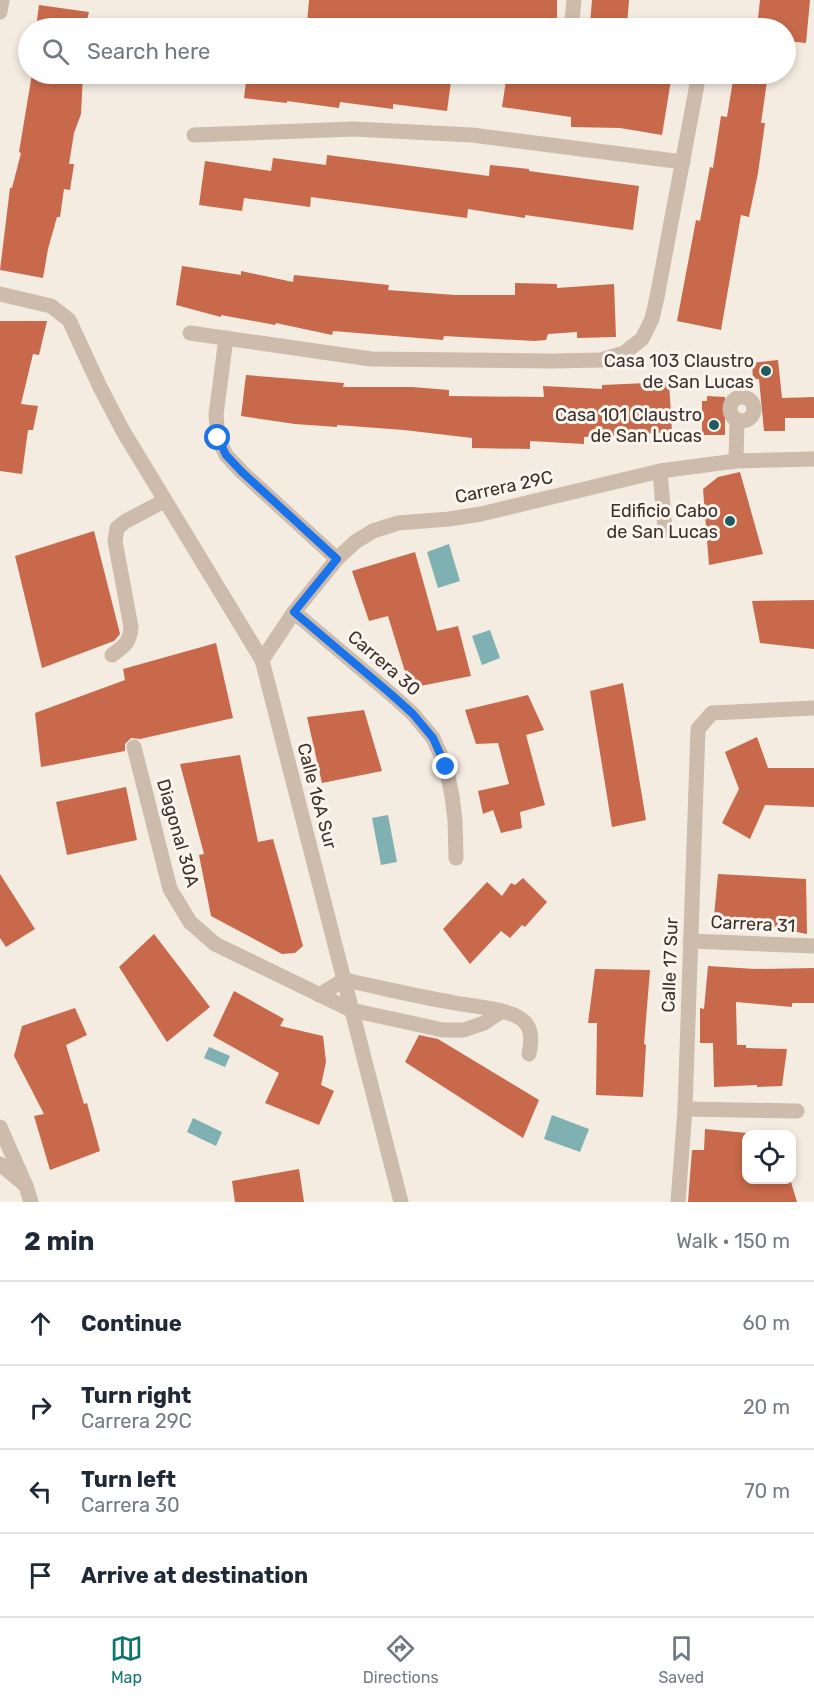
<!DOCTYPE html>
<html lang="en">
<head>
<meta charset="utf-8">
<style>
	body { margin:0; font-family:Rubik,sans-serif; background:#f2f2f3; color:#1f2937 }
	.controls { position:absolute; right:18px; bottom:18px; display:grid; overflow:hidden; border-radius:12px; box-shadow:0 3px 9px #0003 }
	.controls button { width:54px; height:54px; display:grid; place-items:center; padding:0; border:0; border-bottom:2px solid #e0e1e3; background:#fff; color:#1f2937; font:30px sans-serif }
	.stop { position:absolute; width:18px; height:18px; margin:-14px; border:4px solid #1a73e8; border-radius:50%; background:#fff }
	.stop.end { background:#1a73e8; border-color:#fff; box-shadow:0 2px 6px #0008 }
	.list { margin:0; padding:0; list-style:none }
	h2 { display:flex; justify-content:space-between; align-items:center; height:78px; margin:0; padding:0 24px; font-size:26px }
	h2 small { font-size:20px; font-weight:400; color:#747a83 }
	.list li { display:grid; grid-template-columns:39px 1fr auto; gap:18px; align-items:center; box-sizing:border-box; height:84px; padding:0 24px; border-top:2px solid #e0e1e3 }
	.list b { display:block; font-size:22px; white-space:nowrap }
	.list p { margin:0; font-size:20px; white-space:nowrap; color:#747a83 }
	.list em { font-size:20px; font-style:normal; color:#747a83 }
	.icon { flex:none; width:33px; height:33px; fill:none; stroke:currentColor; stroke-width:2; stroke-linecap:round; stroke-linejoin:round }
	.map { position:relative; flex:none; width:814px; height:1202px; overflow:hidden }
	.search { position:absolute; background:#fff; box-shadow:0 3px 9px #0003; left:18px; right:18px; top:18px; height:66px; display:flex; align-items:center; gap:15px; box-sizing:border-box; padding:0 21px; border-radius:33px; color:#747a83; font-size:22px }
	.sheet { height:414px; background:#fff }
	nav { display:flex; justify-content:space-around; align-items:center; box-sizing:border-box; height:84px; border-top:2px solid #e0e1e3; background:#fff; font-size:16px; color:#747a83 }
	nav a { display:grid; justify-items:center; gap:3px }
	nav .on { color:#0f766e }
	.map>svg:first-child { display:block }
	.water { fill:#7fb0b2 }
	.building { fill:#c8694b }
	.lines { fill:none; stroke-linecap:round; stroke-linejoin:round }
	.minor { stroke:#cdbbac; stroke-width:15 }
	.route { stroke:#1a73e8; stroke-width:8 }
	.poi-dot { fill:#1f5a5e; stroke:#fbf5ee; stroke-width:2 }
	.labels { text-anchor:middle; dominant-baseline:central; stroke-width:6; stroke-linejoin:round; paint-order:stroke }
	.poi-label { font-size:18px; fill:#3b302b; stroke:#fbf5ee; text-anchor:end }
	.street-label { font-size:18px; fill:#3b302b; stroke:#fbf5ee }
</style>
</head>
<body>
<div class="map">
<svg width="814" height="1202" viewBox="0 0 814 1202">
	<rect width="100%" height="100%" fill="#f4ebe1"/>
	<g class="water">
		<path d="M449 544 460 581 438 588 427 552Z"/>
		<path d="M490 630 500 658 482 665 472 636Z"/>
		<path d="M388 815 397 862 381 865 372 818Z"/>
		<path d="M209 1047 230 1056 225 1067 204 1058Z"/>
		<path d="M552 1115 589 1129 580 1152 544 1139Z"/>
		<path d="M193 1118 222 1132 216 1146 187 1132Z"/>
	</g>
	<g class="building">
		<path d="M309 0H557V24L502 27V23H412L366 25V27L307 23Z"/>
		<path d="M592 0H629L627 27 590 24Z"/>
		<path d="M760 0H810L806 43 786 41V28H757Z"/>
		<path d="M39 5 89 12 85 28H36Z"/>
		<path d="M32 74H70L83 75 81 114 74 133 69 164H74L70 190 64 189 60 217H57L48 249 43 278 0 270 10 188H12L21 153 19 152Z"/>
		<path d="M247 74H452L447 111 393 104V109L340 102 339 108 287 101V103L244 98Z"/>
		<path d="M507 74H630L671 80 662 135 620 128 571 127V117L502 107Z"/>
		<path d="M734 74H768L761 123H765L758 173 749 217 741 215 721 330 677 321 696 220 700 221 710 167 713 168 721 116 727 117Z"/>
		<path d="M327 155 489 176 490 165 529 169V171L639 186 633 230 525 215V218L468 209 467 218 311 197 310 207 244 198 242 211 199 205 205 161 271 171 273 158 326 165Z"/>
		<path d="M182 266 241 275V271L293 282 294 275 389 285 388 290 455 295H515V283L557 284V288L614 284 616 337 577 338V332L548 334 546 340 534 341 444 336 443 340 333 331 332 335 276 323 275 325 221 315V317L176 305Z"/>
		<path d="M0 321H47L39 355 33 354 21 404 38 406 33 430H28L22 474 0 471Z"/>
		<path d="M778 360 782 398 814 397V418H785V431H764L759 379H753L752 363Z"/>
		<path d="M246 375 344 383 343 387H412L449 390V396L544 397 543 386 602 389V385L669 382 672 432 584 437V444L530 441V449L472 448V438L404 430 337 425V427L295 424 241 416Z"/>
		<path d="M707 396 725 397V435H702V401H707Z"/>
		<path d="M740 472 763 554 709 565 703 489 718 477Z"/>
		<path d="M94 531 120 634 114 641 42 668 15 556Z"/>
		<path d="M415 552 437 631 458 626 471 676 410 688 388 616 369 621 352 571Z"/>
		<path d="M814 600V649L760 643 752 601Z"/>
		<path d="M216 643 233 718 140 739 131 738 125 744V751L41 767 35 713 125 680 123 669Z"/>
		<path d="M623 683 646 820 612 827 590 691Z"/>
		<path d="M528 695 544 730 526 735 545 805 520 812 522 828 501 833 493 810 483 814 478 791 509 784 498 743 476 744 465 710Z"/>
		<path d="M364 710 382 771 322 783 307 717Z"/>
		<path d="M757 737 768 768H814V807L765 805 750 839 722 823 739 789 725 752Z"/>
		<path d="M240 755 258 842 273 839 303 946 295 953 282 954 211 916 199 855 204 854 180 764Z"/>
		<path d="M126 787 137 840 67 855 56 802Z"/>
		<path d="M0 874 35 929 6 947 0 938Z"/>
		<path d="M718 874 806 879 807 934 714 916Z"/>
		<path d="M523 878 547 902 525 927 522 925 510 938 501 931 470 964 443 929 487 882 502 896 511 883 515 885Z"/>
		<path d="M154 934 210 1007 167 1042 119 967Z"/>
		<path d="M708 966 755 969 814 968V1003H792V1007L736 1002 737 1045H746V1048L787 1049 782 1086 757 1087V1085L714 1087 713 1043H700V1008L704 1009Z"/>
		<path d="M595 969 650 970 644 1044 646 1045 643 1097 596 1095 597 1023H588Z"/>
		<path d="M234 991 284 1019 280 1026 323 1036 326 1062 321 1085 334 1091 319 1125 265 1103 279 1073 213 1036Z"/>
		<path d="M75 1008 87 1035 66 1045 84 1104 87 1103 100 1151 50 1170 34 1116 44 1114 14 1056 22 1026Z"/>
		<path d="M419 1035 438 1039 539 1100 523 1138 405 1062Z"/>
		<path d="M705 1129 747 1133V1179H790L797 1202H688L692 1150H704Z"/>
		<path d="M299 1169 304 1202H235L232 1181Z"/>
	</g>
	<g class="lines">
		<g class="minor">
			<path d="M0 12 2 0"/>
			<path d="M572 20 574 0"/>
			<path d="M194 135 354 129 472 135 683 162"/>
			<path d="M0 294 51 306 69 320 100 387 123 431 262 660 401 1202"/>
			<path d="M190 333 371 359 552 361 601 360 624 353 642 339 652 319 657 297 699 74"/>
			<path d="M226 338 216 415 218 438 226 455 242 472 337 559"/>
			<circle cx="742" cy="409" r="12"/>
			<path d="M736 461 737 420"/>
			<path d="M660 471 665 530"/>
			<path d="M294 612 392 695 413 714 433 738 446 767 452 796 455 820 456 858"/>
			<path d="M112 655C124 646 130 643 131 627L115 541 117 528 126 521 164 501"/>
			<path d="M262 660 294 612 337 559 355 542 373 531 398 523 449 519 481 514 660 471 736 461 814 459"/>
			<path d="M134 747 170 889 190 922 215 944 351 1010 443 1030H464L484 1023 502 1011"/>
			<path d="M690 941 814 946"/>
			<path d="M319 995 344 980C379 987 415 996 450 1002 468 1006 503 1008 518 1017 533 1025 532 1040 529 1054"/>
			<path d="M685 1109 797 1111"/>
			<path d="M0 1127 26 1186 31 1202"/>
			<path d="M0 1164 24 1184"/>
			<path d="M678 1202 685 1109 698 729 712 713 814 708"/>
		</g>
	</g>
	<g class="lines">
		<path class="route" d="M218 438 226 455 242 472 337 559 294 612 392 695 413 714 433 738 446 767"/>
	</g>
	<g class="poi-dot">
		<circle cx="766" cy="371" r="6"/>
		<circle cx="714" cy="425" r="6"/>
		<circle cx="730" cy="521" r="6"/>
	</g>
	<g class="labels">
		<g class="poi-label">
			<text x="754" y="361">Casa 103 Claustro<tspan x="754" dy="21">de San Lucas</tspan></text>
			<text x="702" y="415">Casa 101 Claustro<tspan x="702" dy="21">de San Lucas</tspan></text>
			<text x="718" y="511">Edificio Cabo<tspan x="718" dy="21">de San Lucas</tspan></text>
		</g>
		<g class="street-label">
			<text transform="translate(504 487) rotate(-12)">Carrera 29C</text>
			<text transform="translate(384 663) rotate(41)">Carrera 30</text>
			<text transform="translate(317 796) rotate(75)">Calle 16A Sur</text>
			<text transform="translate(178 833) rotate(74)">Diagonal 30A</text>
			<text transform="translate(753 924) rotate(3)">Carrera 31</text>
			<text transform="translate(670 965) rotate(-88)">Calle 17 Sur</text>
		</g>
	</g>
</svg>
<div class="controls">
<button><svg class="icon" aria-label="locate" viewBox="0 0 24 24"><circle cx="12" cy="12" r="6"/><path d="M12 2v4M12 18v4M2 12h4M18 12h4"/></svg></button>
</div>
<div class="stop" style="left:218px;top:438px"></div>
<div class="stop end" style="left:446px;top:767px"></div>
<div class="search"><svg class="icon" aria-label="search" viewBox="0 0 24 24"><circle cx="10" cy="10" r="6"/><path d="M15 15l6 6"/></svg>Search here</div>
</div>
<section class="sheet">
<h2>2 min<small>Walk · 150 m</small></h2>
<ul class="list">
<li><svg class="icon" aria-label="ahead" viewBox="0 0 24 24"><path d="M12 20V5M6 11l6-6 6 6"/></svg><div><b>Continue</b></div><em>60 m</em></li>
<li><svg class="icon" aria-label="right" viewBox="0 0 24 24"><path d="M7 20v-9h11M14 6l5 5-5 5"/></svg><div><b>Turn right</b><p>Carrera 29C</p></div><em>20 m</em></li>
<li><svg class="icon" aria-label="left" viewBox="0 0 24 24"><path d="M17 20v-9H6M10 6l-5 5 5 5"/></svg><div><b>Turn left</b><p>Carrera 30</p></div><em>70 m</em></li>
<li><svg class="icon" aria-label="arrive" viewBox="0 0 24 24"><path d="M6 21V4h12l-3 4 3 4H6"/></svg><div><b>Arrive at destination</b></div></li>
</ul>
</section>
<nav>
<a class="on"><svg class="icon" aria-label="map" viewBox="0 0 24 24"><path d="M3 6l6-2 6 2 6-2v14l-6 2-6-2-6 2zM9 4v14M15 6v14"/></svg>Map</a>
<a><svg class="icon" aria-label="directions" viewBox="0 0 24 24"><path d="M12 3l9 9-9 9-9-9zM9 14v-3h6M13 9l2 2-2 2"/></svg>Directions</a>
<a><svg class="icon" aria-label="saved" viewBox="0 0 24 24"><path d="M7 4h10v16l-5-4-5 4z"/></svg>Saved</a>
</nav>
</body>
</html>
